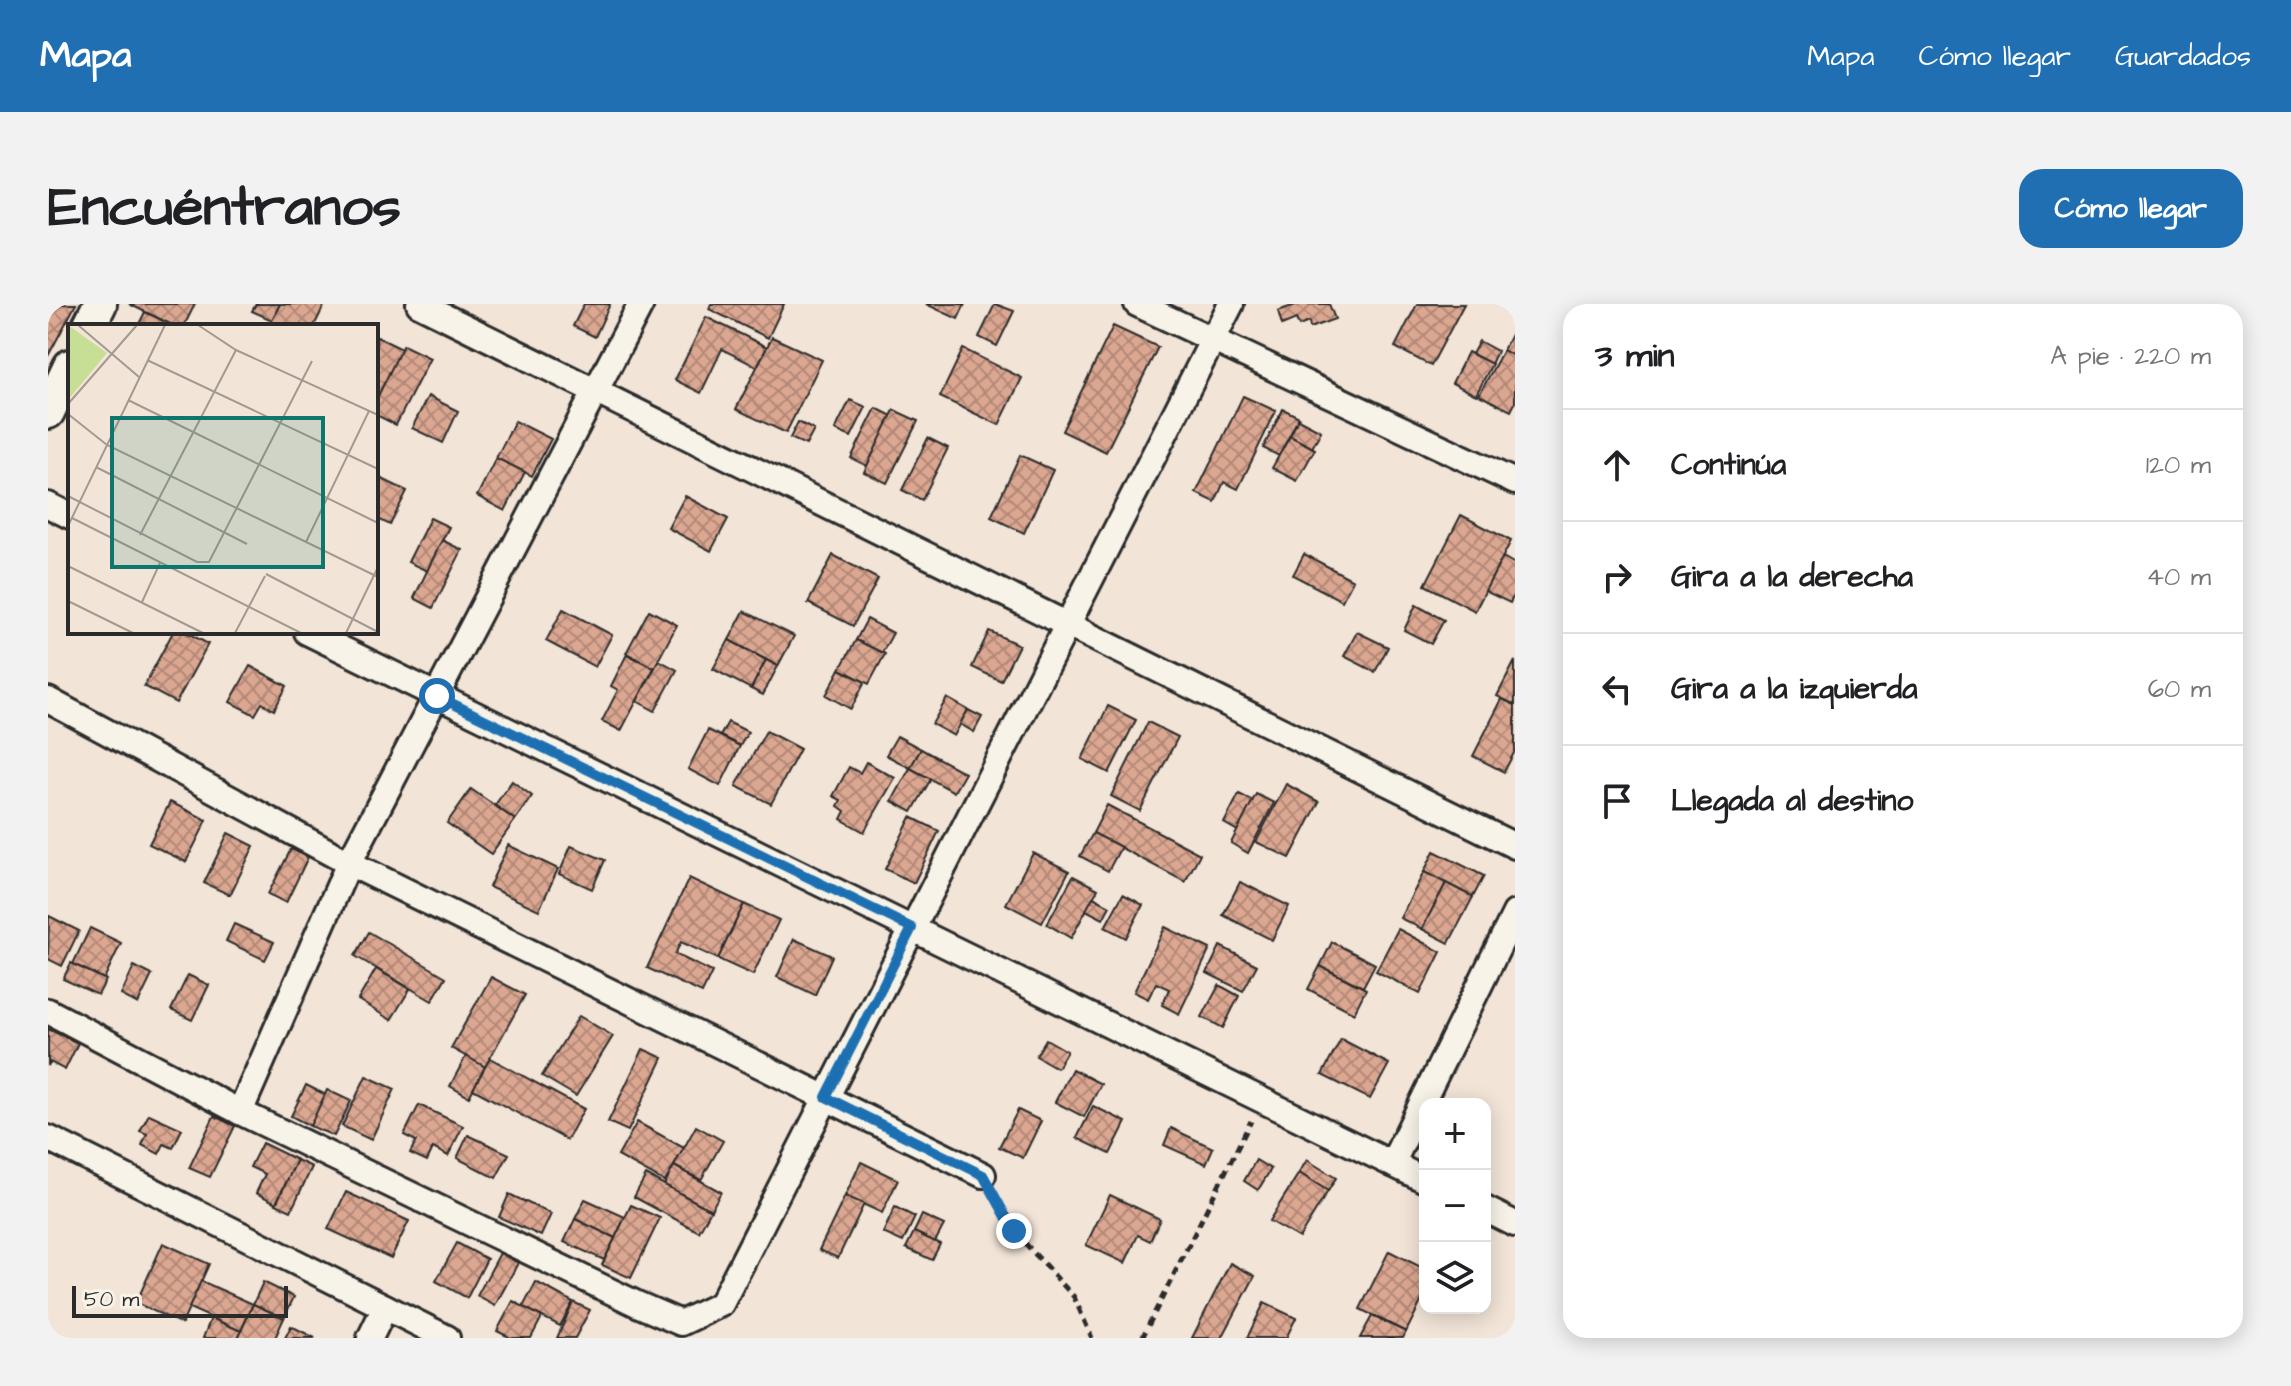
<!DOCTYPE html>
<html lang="es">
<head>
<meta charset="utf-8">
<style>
	body { margin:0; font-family:"Architects Daughter",sans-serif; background:#f2f2f2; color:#202124 }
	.controls { position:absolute; right:24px; bottom:24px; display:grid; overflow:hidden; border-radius:16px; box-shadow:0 4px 20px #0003 }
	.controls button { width:72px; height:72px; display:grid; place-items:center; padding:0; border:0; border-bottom:2px solid #e0e0e0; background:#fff; color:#202124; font:40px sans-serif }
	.scale { position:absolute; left:24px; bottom:20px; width:216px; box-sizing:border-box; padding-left:8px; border:4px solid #2b2b2b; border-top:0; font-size:22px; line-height:28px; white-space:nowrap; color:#2b2b2b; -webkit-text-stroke:6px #f7f3e8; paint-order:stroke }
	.stop { position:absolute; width:24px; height:24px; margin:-18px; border:6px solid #1f6fb2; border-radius:50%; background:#fff }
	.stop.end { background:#1f6fb2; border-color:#fff; box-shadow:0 2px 8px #0008 }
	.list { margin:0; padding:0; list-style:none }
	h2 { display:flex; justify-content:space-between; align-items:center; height:104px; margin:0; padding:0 32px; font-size:34px }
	h2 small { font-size:26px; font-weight:400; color:#757577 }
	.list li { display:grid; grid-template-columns:52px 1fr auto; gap:24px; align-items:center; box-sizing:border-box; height:112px; padding:0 32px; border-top:2px solid #e0e0e0 }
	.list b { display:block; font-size:30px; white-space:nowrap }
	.list em { font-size:26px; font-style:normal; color:#757577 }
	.icon { flex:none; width:44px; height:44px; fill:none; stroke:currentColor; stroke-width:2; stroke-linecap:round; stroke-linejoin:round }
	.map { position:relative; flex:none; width:1467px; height:1034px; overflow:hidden; border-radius:24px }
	header { display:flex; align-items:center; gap:48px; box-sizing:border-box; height:112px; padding:0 40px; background:#1f6fb2; color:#fff }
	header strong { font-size:38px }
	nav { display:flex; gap:44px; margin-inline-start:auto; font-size:28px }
	.intro { display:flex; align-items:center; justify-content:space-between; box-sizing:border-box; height:192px; padding:0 48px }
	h1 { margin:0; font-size:56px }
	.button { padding:20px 36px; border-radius:24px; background:#1f6fb2; color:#fff; font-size:28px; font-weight:700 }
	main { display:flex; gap:48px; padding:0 48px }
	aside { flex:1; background:#fff; border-radius:24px; box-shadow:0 4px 20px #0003 }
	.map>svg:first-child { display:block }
	.building { fill:url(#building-cross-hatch); stroke:#2b2b2b; stroke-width:2 }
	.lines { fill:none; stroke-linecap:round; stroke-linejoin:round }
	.minor-casing { stroke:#2b2b2b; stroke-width:30 }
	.tertiary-casing { stroke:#2b2b2b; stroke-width:38 }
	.path { stroke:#2b2b2b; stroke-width:5; stroke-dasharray:8 6; stroke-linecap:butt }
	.minor { stroke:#f7f3e8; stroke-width:24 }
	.tertiary { stroke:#f7f3e8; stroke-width:32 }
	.route { stroke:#1f6fb2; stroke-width:10 }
	.inset-road { fill:none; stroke:#a29a92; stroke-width:2 }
	.view { fill:#0f766e; fill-opacity:0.15; stroke:#0f766e; stroke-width:4 }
	.inset-edge { fill:none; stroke:#2b2b2b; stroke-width:4 }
</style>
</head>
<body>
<header>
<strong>Mapa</strong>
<nav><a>Mapa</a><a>Cómo llegar</a><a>Guardados</a></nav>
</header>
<div class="intro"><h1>Encuéntranos</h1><a class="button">Cómo llegar</a></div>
<main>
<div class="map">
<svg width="1467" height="1034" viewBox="0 0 1467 1034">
	<defs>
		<pattern id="building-cross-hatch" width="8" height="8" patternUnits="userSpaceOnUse" patternTransform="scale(2)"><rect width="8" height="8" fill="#dca791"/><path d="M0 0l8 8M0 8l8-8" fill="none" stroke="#b38877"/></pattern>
	</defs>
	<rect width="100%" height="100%" fill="#f2e4d7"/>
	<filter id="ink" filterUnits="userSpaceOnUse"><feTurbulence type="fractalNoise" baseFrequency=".0125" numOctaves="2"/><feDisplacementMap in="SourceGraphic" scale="16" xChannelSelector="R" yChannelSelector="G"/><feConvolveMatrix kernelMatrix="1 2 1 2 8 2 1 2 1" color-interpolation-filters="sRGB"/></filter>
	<g filter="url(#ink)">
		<g class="building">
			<path d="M0 0H28L0 52Z"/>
			<path d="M81 0H147L136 22H126Z"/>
			<path d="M208 0H232L224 16 204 7Z"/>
			<path d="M232 0H277L266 22H221Z"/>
			<path d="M536 0H562L547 33 525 22Z"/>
			<path d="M663 0H736L720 34 661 5Z"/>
			<path d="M878 0H917L910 15Z"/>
			<path d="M947 0 966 7 949 42 931 33Z"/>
			<path d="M1250 0H1281L1287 15 1262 24 1261 18 1251 22 1248 15 1234 21 1230 7Z"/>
			<path d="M1369 0H1416L1383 62 1347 43Z"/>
			<path d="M97 8 126 22H90Z"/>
			<path d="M658 13 719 43 709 63 674 45 653 89 627 76Z"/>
			<path d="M1065 22 1110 43 1058 148 1014 127Z"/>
			<path d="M1467 23V53L1455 46Z"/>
			<path d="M329 33 354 45 328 96V36Z"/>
			<path d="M724 33 774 56 738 129 688 105Z"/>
			<path d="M1431 37 1449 47 1443 60 1424 50Z"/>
			<path d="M355 41 382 54 348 121 328 111V96Z"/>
			<path d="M915 45 974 74 951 121 892 93Z"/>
			<path d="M1455 46 1467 53V99L1463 107 1431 91Z"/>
			<path d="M1420 48 1444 60 1428 91 1404 79Z"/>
			<path d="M380 92 410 107 395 139 364 124Z"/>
			<path d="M1195 92 1228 107 1190 185 1176 178 1167 198 1148 189Z"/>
			<path d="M802 96 818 103 803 133 787 126Z"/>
			<path d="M828 104 844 112 819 162 803 154Z"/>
			<path d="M1235 105 1251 113 1231 152 1215 144Z"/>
			<path d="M846 106 870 117 839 179 816 168Z"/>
			<path d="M1250 115 1273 127 1264 144 1242 132Z"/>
			<path d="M467 117 503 135 484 172 448 154Z"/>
			<path d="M750 118 766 126 758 141 742 134Z"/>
			<path d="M1242 132 1267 145 1249 177 1224 164Z"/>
			<path d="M880 134 900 144 874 196 854 186Z"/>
			<path d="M972 151 1005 166 976 229 943 213Z"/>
			<path d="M448 154 477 168 457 207 429 192Z"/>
			<path d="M328 172 359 187 342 221 328 214Z"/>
			<path d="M637 192 680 215 663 247 620 224Z"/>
			<path d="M1413 211 1463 237 1427 307 1377 281Z"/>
			<path d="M382 214 401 223 379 267 360 258Z"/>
			<path d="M394 236 414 246 385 304 366 294Z"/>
			<path d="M1256 250 1305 276 1294 297 1245 271Z"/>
			<path d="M785 251 830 275 805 322 760 299Z"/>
			<path d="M1455 253 1467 260V289L1462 299 1437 287Z"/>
			<path d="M1368 301 1396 316 1383 340 1356 326Z"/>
			<path d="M515 305 564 331 547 363 498 337Z"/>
			<path d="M601 306 629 321 606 364 578 349Z"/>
			<path d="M696 307 746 332 730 362 681 336Z"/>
			<path d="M819 315 845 329 834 349 808 336Z"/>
			<path d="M941 327 971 341 953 377 924 363Z"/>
			<path d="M125 328H138L160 340 128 399 96 382Z"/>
			<path d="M1309 328 1340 343 1327 368 1296 352Z"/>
			<path d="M681 336 718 356 703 385 665 365Z"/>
			<path d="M808 336 837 350 821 380 792 365Z"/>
			<path d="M579 350 606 364 573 427 554 417 570 386 563 382Z"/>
			<path d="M611 356 629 366 607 407 589 397Z"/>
			<path d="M718 356 730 362 715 391 703 385Z"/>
			<path d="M1467 357V401L1449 392Z"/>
			<path d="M202 362 239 382 226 406 214 399 207 411 182 398Z"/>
			<path d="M792 365 817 378 803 405 778 391Z"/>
			<path d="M899 394 920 406 906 432 884 420Z"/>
			<path d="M1454 395 1467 401V447L1456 468 1425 452Z"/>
			<path d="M1060 402 1088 416 1061 469 1034 455Z"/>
			<path d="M920 406 934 413 926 428 912 420Z"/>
			<path d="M680 418 700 428 692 442 672 432Z"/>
			<path d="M1100 418 1130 433 1092 507 1063 492Z"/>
			<path d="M660 426 692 442 672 482 640 465Z"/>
			<path d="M718 427 752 445 723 500 688 482Z"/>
			<path d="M849 432 873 445 862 464 838 451Z"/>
			<path d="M873 445 917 469 906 488 862 464Z"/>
			<path d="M818 458 847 474 816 528 793 515 797 507 790 502 793 496 785 492 801 463 812 469Z"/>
			<path d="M862 464 883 475 864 508 844 497Z"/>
			<path d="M464 477 484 492 467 516 447 501Z"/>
			<path d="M1238 480 1271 498 1242 554 1208 538Z"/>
			<path d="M423 485 467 516 443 550 399 519Z"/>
			<path d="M1191 490 1205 497 1190 527 1176 519Z"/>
			<path d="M1208 490 1226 499 1200 549 1183 539Z"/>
			<path d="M122 498 159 516 138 558 101 540Z"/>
			<path d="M1059 501 1152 550 1137 578 1045 529Z"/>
			<path d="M863 513 891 527 866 579 837 565Z"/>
			<path d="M180 529 206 542 182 591 156 579Z"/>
			<path d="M1045 529 1073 543 1060 567 1032 552Z"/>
			<path d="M460 541 510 565 491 606 441 583Z"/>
			<path d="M523 542 557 556 544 585 511 570Z"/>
			<path d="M243 545 260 553 238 599 220 590Z"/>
			<path d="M1386 547 1436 572 1425 593 1376 568Z"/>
			<path d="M985 549 1021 567 994 619 958 600Z"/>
			<path d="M1376 568 1398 579 1374 625 1352 614Z"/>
			<path d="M1025 572 1050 585 1023 634 999 620Z"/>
			<path d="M641 574 696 600 670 655 633 638 627 650 664 668 654 689 599 664Z"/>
			<path d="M1192 578 1241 602 1224 636 1175 611Z"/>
			<path d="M1398 579 1425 593 1401 639 1374 625Z"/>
			<path d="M1075 590 1095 601 1078 634 1057 623Z"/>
			<path d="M1045 593 1062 602 1055 615 1038 606Z"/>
			<path d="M696 600 731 616 705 671 670 655Z"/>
			<path d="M1 612 31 627 14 662 0 655Z"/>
			<path d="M186 620 226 638 217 656 178 637Z"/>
			<path d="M1117 623 1162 645 1131 710 1114 701 1121 685 1108 679 1100 695 1086 688Z"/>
			<path d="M42 624 73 639 56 675 25 660Z"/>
			<path d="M1350 625 1393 648 1372 690 1328 667Z"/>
			<path d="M321 628 398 673 384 697 307 652Z"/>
			<path d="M746 635 784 652 767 691 729 673Z"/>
			<path d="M1284 638 1327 660 1315 683 1272 662Z"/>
			<path d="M1172 642 1209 661 1195 687 1159 669Z"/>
			<path d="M23 659 58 676 50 691 15 675Z"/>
			<path d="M86 662 104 671 90 700 73 691Z"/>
			<path d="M1272 662 1318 685 1306 709 1260 685Z"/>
			<path d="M328 665 362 685 343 716 310 696Z"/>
			<path d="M140 671 161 681 144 716 123 706Z"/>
			<path d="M443 673 477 691 437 763 403 744Z"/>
			<path d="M1171 681 1191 692 1175 724 1154 713Z"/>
			<path d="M531 712 565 732 528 792 494 772Z"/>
			<path d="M0 725 30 739 17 766 2 758 0 762Z"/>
			<path d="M998 735 1019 747 1009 764 988 752Z"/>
			<path d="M1293 735 1341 760 1322 795 1274 771Z"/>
			<path d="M595 745 615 754 580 827 560 818Z"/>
			<path d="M418 752 437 763 421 793 402 782Z"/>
			<path d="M442 754 536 805 519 836 425 785Z"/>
			<path d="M1024 765 1053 780 1036 813 1007 798Z"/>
			<path d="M318 772 347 785 323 836 294 822Z"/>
			<path d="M258 781 278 791 262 822 243 812Z"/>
			<path d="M279 786 303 797 286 832 262 822Z"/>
			<path d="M371 801 415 822 400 852 385 844 379 857 362 849 368 837 356 831Z"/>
			<path d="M1045 802 1078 818 1062 850 1029 834Z"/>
			<path d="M970 806 993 817 975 854 951 843Z"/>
			<path d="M101 810 134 825 125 844 116 840 111 850 94 841 99 830 92 827Z"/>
			<path d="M166 812 187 822 162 873 141 864Z"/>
			<path d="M589 818 636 844 617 878 570 852Z"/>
			<path d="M648 822 675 837 653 876 626 862Z"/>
			<path d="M1123 824 1165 844 1158 860 1116 841Z"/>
			<path d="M420 831 461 850 448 874 409 854Z"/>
			<path d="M214 839 249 856 228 899 208 889 217 870 202 863Z"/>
			<path d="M249 856 264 863 243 907 228 900Z"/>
			<path d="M1208 856 1223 865 1210 886 1196 877Z"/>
			<path d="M1259 856 1288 874 1280 887 1251 869Z"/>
			<path d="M813 858 850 876 834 909 797 892Z"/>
			<path d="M626 862 673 888 663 906 616 881Z"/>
			<path d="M1251 869 1280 887 1251 934 1221 917Z"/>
			<path d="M598 871 663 906 651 928 586 893Z"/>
			<path d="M298 888 361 917 343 954 280 925Z"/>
			<path d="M461 890 503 910 493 932 451 913Z"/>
			<path d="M1062 891 1112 915 1102 937 1090 931 1077 959 1038 941Z"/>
			<path d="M797 892 816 900 790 954 771 946Z"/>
			<path d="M537 895 577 913 567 934 527 915Z"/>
			<path d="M583 901 612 914 583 974 554 961Z"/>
			<path d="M847 903 867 913 855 938 835 929Z"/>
			<path d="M874 911 896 921 887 938 866 928Z"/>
			<path d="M527 915 567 934 556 956 516 938Z"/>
			<path d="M866 928 892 940 884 956 858 944Z"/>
			<path d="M115 939 161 960 134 1020 88 999Z"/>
			<path d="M409 939 439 955 419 994 388 977Z"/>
			<path d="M1341 947 1377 965V990L1358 1028 1312 1005Z"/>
			<path d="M452 949 470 959 447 1002 429 992Z"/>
			<path d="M1182 959 1207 972 1174 1034H1144Z"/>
			<path d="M153 977 205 1000 193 1027 141 1004Z"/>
			<path d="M215 978 246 993 236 1014 205 1000Z"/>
			<path d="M488 978 525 998 512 1022 475 1003Z"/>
			<path d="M465 997 494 1013 483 1034H463L449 1027Z"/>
			<path d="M525 998 542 1006 527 1034H509Z"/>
			<path d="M1216 999 1248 1014 1238 1034H1199Z"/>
			<path d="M205 1000 236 1014 227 1034H190Z"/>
			<path d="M1324 1012 1358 1028 1355 1034H1312Z"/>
			<path d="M163 1014 193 1027 190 1034H155Z"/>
			<path d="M243 1022 267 1034H237Z"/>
		</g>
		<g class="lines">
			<g class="minor-casing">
				<g id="minor">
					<path d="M371 0 1467 542"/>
					<path d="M1089 0 1467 178"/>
					<path d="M0 201 22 212"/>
					<path d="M259 328 1377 876"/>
					<path d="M0 396 301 559 935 871"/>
					<path d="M0 707 192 808 589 1000 633 1019 673 1000 1183 0"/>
					<path d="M192 808 301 559 593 0"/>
					<path d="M0 834 399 1034"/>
					<path d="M1344 860 1467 609"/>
					<path d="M1437 905 1467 920"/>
					<path d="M322 1034 337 1003"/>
				</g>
			</g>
			<g class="tertiary-casing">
				<g id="tertiary">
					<path d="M41 22 52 0"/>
					<path d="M0 108 22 62"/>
				</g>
			</g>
			<g class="path">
				<path d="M947 892 966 927 1026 993 1044 1034"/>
				<path d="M1094 1034 1203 817"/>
			</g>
			<use href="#minor" class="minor"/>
			<use href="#tertiary" class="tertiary"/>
		</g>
	</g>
	<g class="lines" filter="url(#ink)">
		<path class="route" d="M389 392 864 624 778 793 935 871 966 927"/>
	</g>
	<g transform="translate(20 20)">
		<rect width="310" height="310" fill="#f2e4d7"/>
		<path d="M0 1 39 29 0 76Z" fill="#c7df95"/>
		<path class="inset-road" d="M10 1 71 53M130 1 168 26 310 91M79 36 310 145M60 76 310 199M0 80 69 1M0 90 39 121 310 253M28 143 179 220M0 172 129 238H141L244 37M4 194 233 309M0 202 97 1M72 211 168 26M238 218 301 87M0 242 135 309M198 250 310 308M0 277 65 309M74 278 92 239M167 309 197 252M278 309 310 243"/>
		<path class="view" d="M44 94H255V243H44Z"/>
		<rect width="310" height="310" class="inset-edge"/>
	</g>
</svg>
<div class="controls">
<button>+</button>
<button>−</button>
<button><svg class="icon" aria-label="layers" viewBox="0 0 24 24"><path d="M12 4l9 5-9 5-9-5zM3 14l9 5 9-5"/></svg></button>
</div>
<div class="scale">50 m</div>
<div class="stop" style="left:389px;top:392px"></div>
<div class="stop end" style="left:966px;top:927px"></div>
</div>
<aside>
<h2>3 min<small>A pie · 220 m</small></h2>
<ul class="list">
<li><svg class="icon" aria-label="ahead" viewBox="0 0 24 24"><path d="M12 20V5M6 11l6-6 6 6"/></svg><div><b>Continúa</b></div><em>120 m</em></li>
<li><svg class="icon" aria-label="right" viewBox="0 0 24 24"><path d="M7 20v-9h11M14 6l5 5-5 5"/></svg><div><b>Gira a la derecha</b></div><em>40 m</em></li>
<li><svg class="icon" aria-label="left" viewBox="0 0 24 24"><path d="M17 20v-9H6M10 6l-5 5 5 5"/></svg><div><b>Gira a la izquierda</b></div><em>60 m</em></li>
<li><svg class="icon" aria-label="arrive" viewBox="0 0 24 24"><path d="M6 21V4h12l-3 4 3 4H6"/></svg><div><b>Llegada al destino</b></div></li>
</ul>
</aside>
</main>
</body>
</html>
